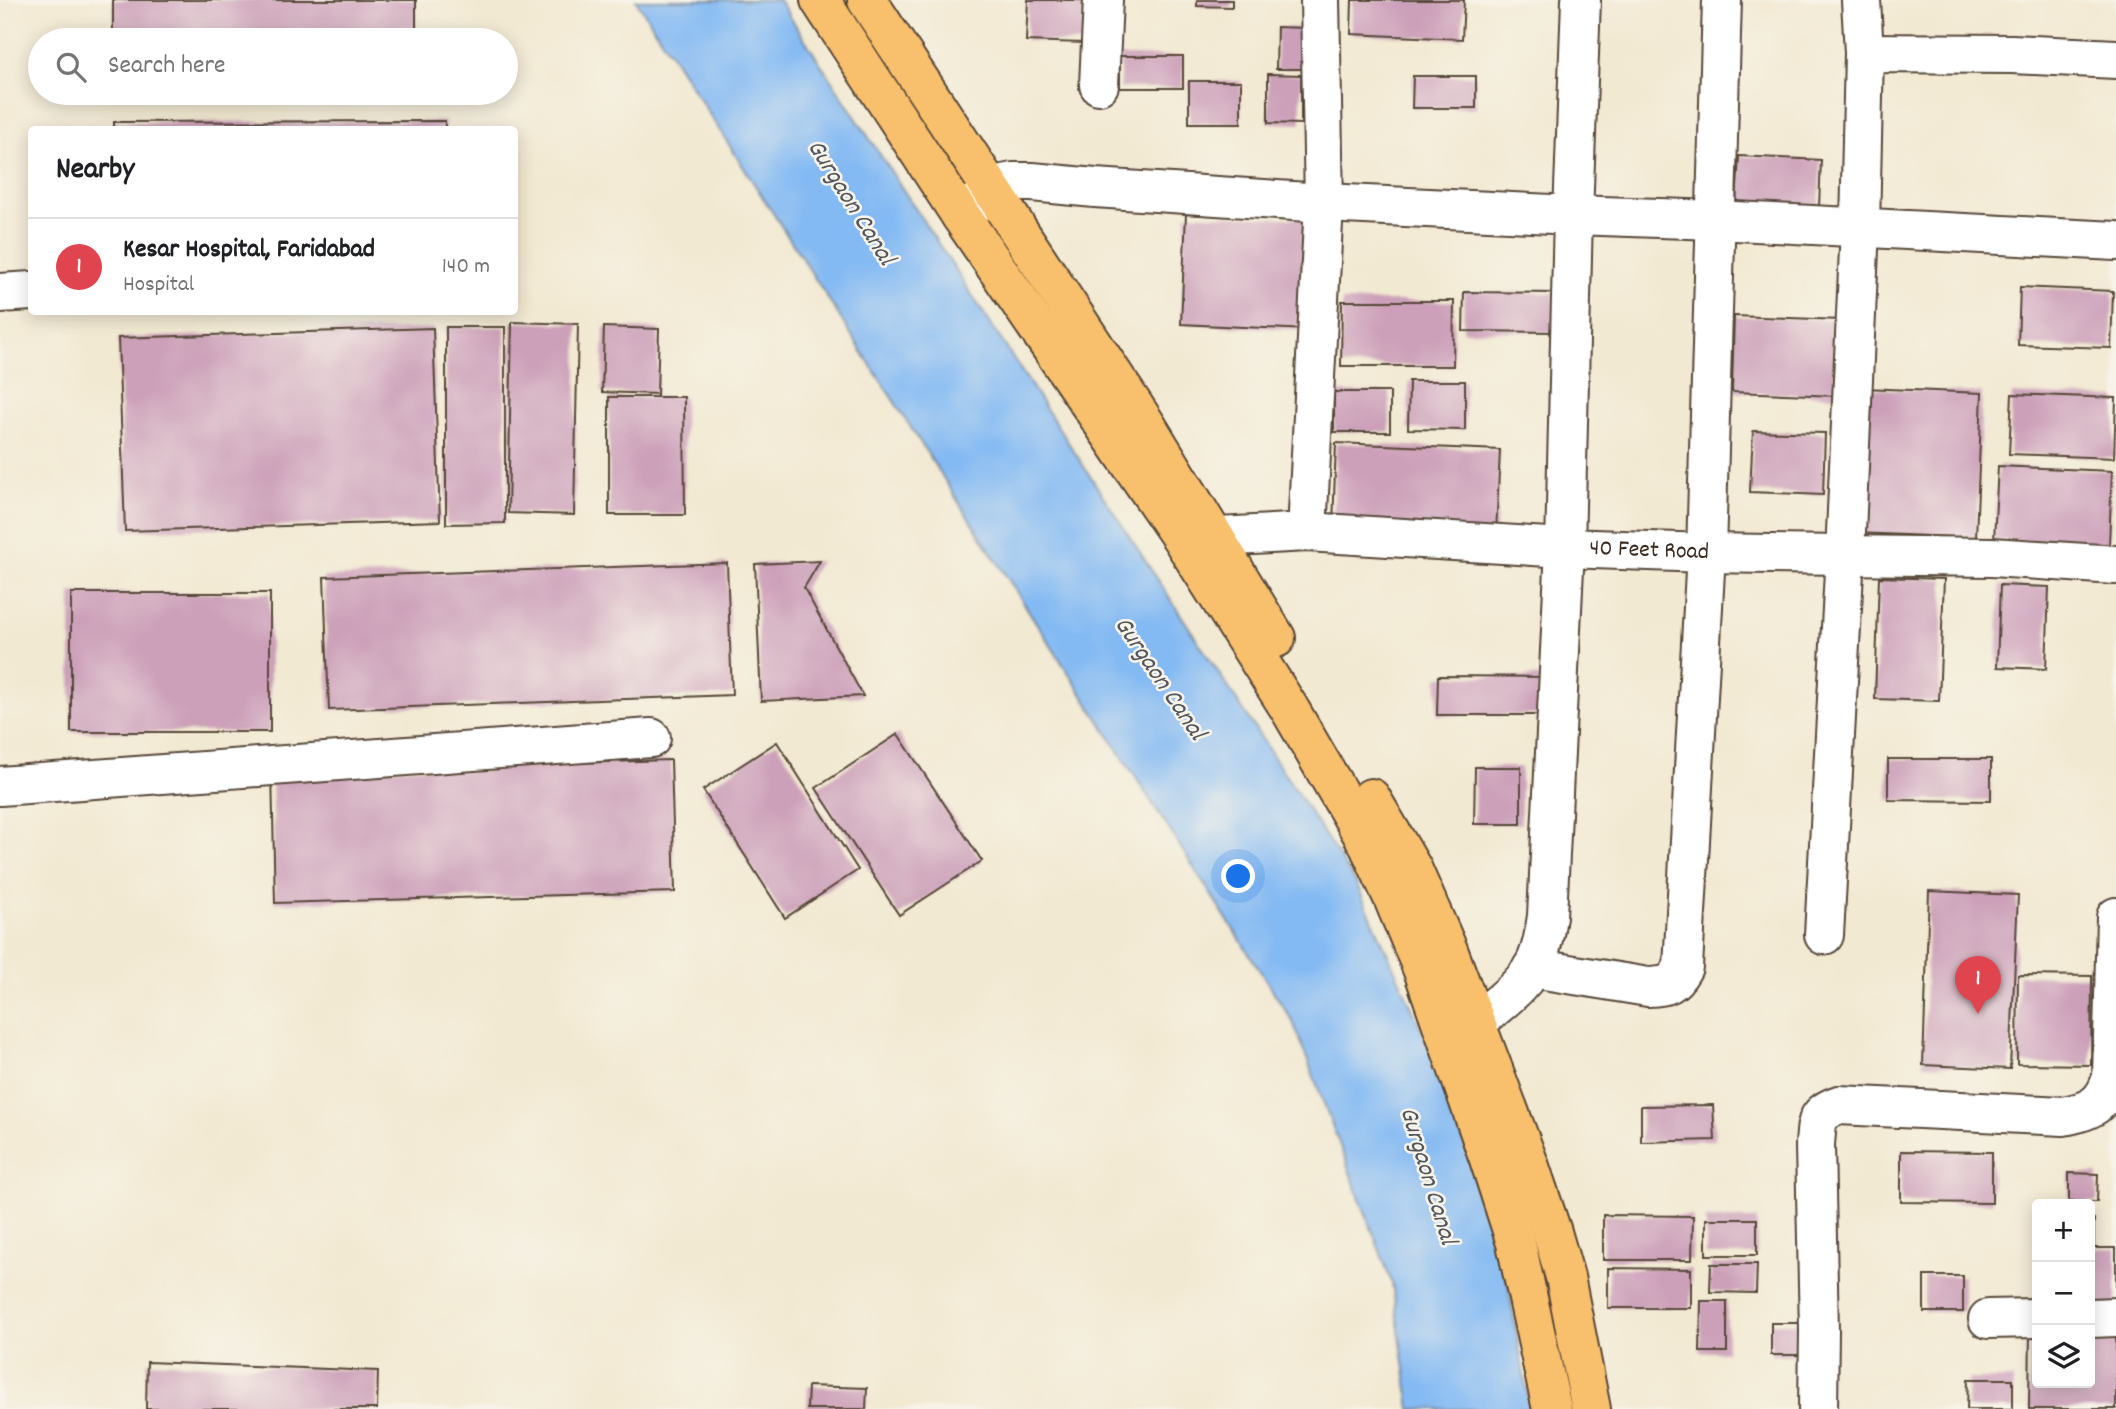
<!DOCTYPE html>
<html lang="en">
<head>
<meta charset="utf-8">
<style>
	body { margin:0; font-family:Dekko,sans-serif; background:#f2f2f2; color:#202124 }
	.controls { position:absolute; right:21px; bottom:21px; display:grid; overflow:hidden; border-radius:7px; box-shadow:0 4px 18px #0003 }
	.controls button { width:63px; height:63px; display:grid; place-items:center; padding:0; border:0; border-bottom:2px solid #e0e0e0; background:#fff; color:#202124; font:35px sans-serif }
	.you { position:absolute; left:1239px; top:877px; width:24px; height:24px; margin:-18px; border:5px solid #fff; border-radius:50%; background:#1a73e8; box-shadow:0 0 0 10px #1a73e833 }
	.badge { display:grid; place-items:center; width:46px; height:46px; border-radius:50%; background:#c8321e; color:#fff; font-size:23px; font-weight:700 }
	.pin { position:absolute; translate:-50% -58px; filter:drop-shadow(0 2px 4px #0008) }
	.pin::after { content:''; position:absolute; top:37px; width:24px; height:21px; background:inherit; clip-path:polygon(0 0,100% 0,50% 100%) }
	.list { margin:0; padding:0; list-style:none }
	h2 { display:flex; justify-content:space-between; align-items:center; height:91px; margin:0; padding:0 28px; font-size:30px }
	h2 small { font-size:23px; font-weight:400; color:#757577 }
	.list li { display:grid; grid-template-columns:46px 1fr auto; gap:21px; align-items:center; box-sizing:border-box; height:98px; padding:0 28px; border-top:2px solid #e0e0e0 }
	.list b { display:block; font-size:26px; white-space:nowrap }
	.list p { margin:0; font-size:23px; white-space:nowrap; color:#757577 }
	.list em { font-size:23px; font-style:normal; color:#757577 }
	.icon { flex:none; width:38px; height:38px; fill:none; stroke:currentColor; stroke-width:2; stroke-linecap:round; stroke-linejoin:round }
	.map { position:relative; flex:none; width:2116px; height:1409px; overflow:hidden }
	.search { position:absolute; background:#fff; box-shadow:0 4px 18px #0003; left:28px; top:28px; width:490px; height:77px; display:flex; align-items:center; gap:18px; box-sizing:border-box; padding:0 24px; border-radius:38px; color:#757577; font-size:26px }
	.panel { position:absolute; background:#fff; box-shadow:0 4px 18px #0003; left:28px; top:126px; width:490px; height:189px; border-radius:7px }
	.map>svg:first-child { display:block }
	.water { fill:#84baf3; stroke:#607288; stroke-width:2 }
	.building { fill:#cca0b9 }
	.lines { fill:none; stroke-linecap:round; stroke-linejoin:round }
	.minor-casing { stroke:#564739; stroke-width:42 }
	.major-casing { stroke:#564739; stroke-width:42 }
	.minor { stroke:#fff; stroke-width:38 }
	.major { stroke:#f8bf6c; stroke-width:38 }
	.labels { text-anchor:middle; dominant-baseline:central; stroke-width:5; stroke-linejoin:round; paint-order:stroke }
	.street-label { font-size:24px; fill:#3b2a1e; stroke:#f7f3e8 }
	.water-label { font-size:26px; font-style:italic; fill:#51555e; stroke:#f7f3e8 }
</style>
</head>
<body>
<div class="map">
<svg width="2116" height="1409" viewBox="0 0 2116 1409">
	<rect width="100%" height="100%" fill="#f7f3e8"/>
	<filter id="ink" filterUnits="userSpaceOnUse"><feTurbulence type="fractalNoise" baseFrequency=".0143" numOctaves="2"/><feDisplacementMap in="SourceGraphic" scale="14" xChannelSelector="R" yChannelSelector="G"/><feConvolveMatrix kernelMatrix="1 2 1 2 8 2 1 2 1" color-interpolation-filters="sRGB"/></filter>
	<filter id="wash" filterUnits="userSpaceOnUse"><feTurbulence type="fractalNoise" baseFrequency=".00686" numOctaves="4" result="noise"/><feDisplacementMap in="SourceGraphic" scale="28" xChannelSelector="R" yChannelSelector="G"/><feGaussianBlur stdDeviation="1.57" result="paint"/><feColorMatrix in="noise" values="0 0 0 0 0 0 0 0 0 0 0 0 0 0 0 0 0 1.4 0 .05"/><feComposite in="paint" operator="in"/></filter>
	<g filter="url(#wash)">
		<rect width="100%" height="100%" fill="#f2e9d2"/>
		<path class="water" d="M636 0H779L1356 883 1446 1084 1508 1285 1530 1409H1411L1392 1283 1293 1022Z"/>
		<g id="blocks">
			<g class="building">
				<rect x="113" y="0" width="303" height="40"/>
				<path d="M1028 0H1085L1083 43 1026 41Z"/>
				<path d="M1197 0H1232V7L1197 6Z"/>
				<path d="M1352 0H1464L1462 39 1351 34Z"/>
				<path d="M1277 27 1306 28V69H1276Z"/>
				<rect x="1120" y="56" width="63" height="32"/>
				<path d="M1268 74 1301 75V124L1268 123Z"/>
				<path d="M1413 76H1476V108H1412Z"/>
				<rect x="1189" y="81" width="52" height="42"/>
				<path d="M445 121V130H114V122Z"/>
				<path d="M1739 156 1821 160 1819 207 1736 204Z"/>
				<path d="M1186 214 1312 219 1308 330 1181 324Z"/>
				<path d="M2020 287 2113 291 2111 348 2018 345Z"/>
				<path d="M1464 292 1554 293V332L1463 331Z"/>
				<path d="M1342 301H1454L1453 366H1341Z"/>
				<path d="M1734 316 1841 320 1839 396 1732 392Z"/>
				<path d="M512 322 578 324 574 515 508 513Z"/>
				<path d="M446 327H505V523L446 524Z"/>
				<path d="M604 327 659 329 657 394 602 392Z"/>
				<path d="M433 328 440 521 125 531 118 338Z"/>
				<path d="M1409 381H1465V430L1408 429Z"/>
				<path d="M1864 388 1982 393 1976 538 1858 533Z"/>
				<rect x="1334" y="392" width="56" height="40"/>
				<path d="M2012 394 2116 398 2114 458 2009 454Z"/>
				<path d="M609 397H684L685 515H609Z"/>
				<path d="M1753 431 1825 433 1823 495 1750 492Z"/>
				<path d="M1336 443 1500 450 1496 534 1333 527Z"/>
				<path d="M1998 466 2112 471 2109 545 1994 540Z"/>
				<path d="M820 561 804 588 863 696 761 701 755 564Z"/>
				<path d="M727 563 732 695 329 710 324 577Z"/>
				<path d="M1879 577 1944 579 1939 701 1875 699Z"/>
				<path d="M2000 585 2049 587 2046 669 1997 667Z"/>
				<rect x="71" y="593" width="199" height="139"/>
				<path d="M1438 676 1557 677V715H1437Z"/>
				<path d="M898 734 982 861 899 915 816 788Z"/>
				<path d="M777 742 858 870 785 918 703 790Z"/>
				<path d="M1888 759H1991V801L1888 800Z"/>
				<path d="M671 760 675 892 275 903 272 772Z"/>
				<path d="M1475 767H1521V824H1474Z"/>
				<path d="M1929 891 2018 895 2010 1069 1923 1065Z"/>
				<path d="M2018 975 2092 976 2091 1065 2017 1064Z"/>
				<path d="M1713 1105 1715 1140 1641 1142V1106Z"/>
				<path d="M1901 1151 1992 1152V1203L1901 1202Z"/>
				<path d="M2069 1173 2098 1174 2097 1202H2069Z"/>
				<path d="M1603 1215 1693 1216 1692 1260H1603Z"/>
				<rect x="1706" y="1219" width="51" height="36"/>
				<rect x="2090" y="1219" width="4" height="27"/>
				<rect x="2091" y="1248" width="25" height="62"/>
				<path d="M1711 1264H1757L1756 1293 1710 1292Z"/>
				<path d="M1608 1268 1691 1269V1308H1608Z"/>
				<rect x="1924" y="1276" width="39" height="36"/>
				<path d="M1701 1301H1727V1352H1700Z"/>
				<rect x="1771" y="1323" width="32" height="32"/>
				<path d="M2030 1326H2037V1383H2090V1327H2116V1409H2029Z"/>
				<path d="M147 1362 378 1371 377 1409H146Z"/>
				<path d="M1968 1379H2013V1409H1967Z"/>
				<path d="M808 1386 867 1388 866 1409H807Z"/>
			</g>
		</g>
	</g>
	<g filter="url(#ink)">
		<use href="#blocks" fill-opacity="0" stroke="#564739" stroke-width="2"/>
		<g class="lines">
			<g class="minor-casing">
				<g id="minor">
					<path d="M1864 53 2012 54 2116 59"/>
					<path d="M1099 85 1103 0"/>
					<path d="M961 216 992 190 1003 184 1013 182H1032L1095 188 1324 203 1573 215 1717 220 2116 241"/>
					<path d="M0 293 32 291"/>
					<path d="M1307 532 1324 203 1320 0"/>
					<path id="s1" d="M1184 539 1307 532 1565 548 1706 553 1992 557 2116 565"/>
					<path d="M0 786 651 738"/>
					<path d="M1824 935 1845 554 1860 227 1864 53 1861 0"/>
					<path d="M1532 968 1648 987C1668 986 1673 985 1683 967L1706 553 1722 0"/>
					<path d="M1476 1023C1495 1006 1528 983 1537 959 1543 945 1545 930 1547 916L1565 548 1573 215 1581 0"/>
					<path d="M2090 1318 2116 1317"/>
					<path d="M1988 1319 2037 1318"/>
					<path d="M1818 1409 1819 1331 1815 1145C1817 1122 1815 1113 1839 1105L2063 1116C2092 1111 2104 1104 2112 1077L2116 917"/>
				</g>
			</g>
			<g class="major-casing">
				<g id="major">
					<path d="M820 0 961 216 1182 539 1289 708 1368 844 1393 898 1424 973 1489 1159 1516 1243 1552 1409"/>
					<path d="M867 0 1145 423 1276 638"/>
					<path d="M1371 798 1412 868 1448 950 1529 1164 1552 1232 1565 1277 1591 1409"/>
				</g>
			</g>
			<use href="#minor" class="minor"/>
			<use href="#major" class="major"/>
		</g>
	</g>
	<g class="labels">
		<g class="street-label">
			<text stroke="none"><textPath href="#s1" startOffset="466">40 Feet Road</textPath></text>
		</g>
		<g class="water-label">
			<text transform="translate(850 203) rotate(58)">Gurgaon Canal</text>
			<text transform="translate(1159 679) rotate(56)">Gurgaon Canal</text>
			<text transform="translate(1427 1176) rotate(73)">Gurgaon Canal</text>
		</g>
	</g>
</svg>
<div class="controls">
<button>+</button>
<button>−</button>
<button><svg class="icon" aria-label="layers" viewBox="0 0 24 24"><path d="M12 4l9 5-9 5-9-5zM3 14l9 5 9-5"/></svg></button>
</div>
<div class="you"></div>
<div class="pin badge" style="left:1978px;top:1014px;background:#e0444e">1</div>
<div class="search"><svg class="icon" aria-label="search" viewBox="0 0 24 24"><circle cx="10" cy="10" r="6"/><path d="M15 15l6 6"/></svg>Search here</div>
<section class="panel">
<h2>Nearby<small></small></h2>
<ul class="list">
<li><span class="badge" style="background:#e0444e">1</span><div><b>Kesar Hospital, Faridabad</b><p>Hospital</p></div><em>140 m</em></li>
</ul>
</section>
</div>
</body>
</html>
